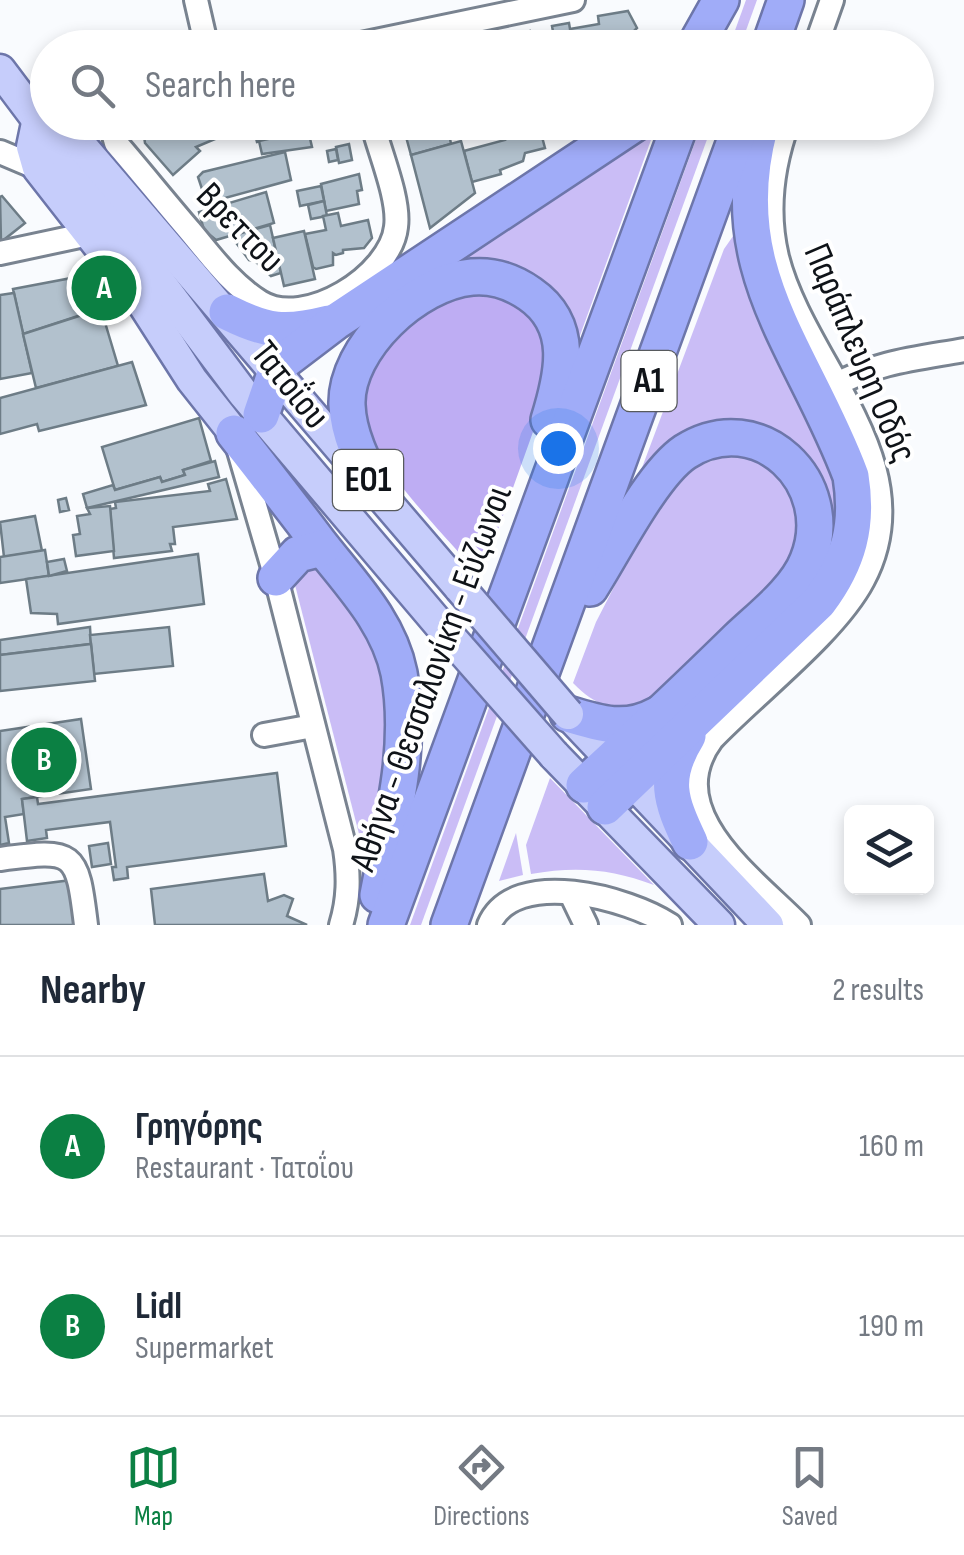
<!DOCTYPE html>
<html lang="en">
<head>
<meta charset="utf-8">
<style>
	body { margin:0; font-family:"Sofia Sans Condensed",sans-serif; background:#f6f6f7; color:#1f2937 }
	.controls { position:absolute; right:30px; bottom:30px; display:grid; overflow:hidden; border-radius:15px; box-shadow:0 5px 15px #0003 }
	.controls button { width:90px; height:90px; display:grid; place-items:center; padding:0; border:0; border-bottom:2px solid #e0e1e3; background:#fff; color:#1f2937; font:50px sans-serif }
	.you { position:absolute; left:558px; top:448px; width:35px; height:35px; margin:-25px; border:8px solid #fff; border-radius:50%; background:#1a73e8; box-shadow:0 0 0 15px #1a73e833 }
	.badge { display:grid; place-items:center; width:65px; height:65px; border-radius:50%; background:#0b8043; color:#fff; font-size:32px; font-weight:700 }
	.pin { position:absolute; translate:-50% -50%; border:5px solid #fff; box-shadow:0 2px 10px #0006 }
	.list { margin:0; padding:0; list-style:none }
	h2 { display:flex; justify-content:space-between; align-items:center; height:130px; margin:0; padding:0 40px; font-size:42px }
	h2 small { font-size:32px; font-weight:400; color:#747a83 }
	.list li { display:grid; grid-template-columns:65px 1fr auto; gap:30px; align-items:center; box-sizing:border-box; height:180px; padding:0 40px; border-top:2px solid #e0e1e3 }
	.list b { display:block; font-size:38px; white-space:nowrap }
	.list p { margin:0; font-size:32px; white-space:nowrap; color:#747a83 }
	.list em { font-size:32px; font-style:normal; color:#747a83 }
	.icon { flex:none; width:55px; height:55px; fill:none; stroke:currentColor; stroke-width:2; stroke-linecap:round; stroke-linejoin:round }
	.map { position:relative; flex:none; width:964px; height:925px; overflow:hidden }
	.search { position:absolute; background:#fff; box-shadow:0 5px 15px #0003; left:30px; right:30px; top:30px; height:110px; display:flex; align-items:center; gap:25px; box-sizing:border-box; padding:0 35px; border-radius:55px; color:#747a83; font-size:38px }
	.sheet { height:490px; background:#fff }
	nav { display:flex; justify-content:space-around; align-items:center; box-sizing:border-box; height:140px; border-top:2px solid #e0e1e3; background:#fff; font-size:28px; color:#747a83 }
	nav a { display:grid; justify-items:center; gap:5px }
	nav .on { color:#0b8043 }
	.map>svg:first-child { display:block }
	.green { fill:#cabdf6 }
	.forest { fill:#beadf3 }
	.building { fill:#b2c1cd; stroke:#6d7c86; stroke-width:2.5 }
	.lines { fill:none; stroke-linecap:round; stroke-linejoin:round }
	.minor-casing { stroke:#798390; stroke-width:28 }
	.major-casing { stroke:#6d76aa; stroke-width:35 }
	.highway-casing { stroke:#6d76aa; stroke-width:40 }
	.minor { stroke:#fff; stroke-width:22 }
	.major { stroke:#c6cdfb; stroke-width:30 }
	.highway { stroke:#a0acf8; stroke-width:35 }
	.major-bridge-casing { stroke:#6d76aa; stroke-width:35; stroke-linecap:butt }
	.major-bridge { stroke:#c6cdfb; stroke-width:30 }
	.labels { text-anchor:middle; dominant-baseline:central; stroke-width:8; stroke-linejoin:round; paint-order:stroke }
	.shield { fill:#fff; stroke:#575a5d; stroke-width:2.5 }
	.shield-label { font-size:35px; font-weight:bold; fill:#0f1318 }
	.street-label { font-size:38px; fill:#0f1318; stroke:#fff }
</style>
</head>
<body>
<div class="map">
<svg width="964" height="925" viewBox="0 0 964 925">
	<rect width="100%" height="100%" fill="#f9fbfe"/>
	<g class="green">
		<path d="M746 0H757L740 47H729Z"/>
		<path d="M702 123H713L421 925H410Z"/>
		<path d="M654 125 655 129 578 341 443 270Z"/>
		<path d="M738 229 843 484 825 581 829 537 755 432 631 497 724 249Z"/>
		<path d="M721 457C763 457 771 468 799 497L795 566 641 709C608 707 597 707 573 683L596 622 630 556 677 484 697 467Z"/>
		<path d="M309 566 321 567 368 629 396 723 368 869 295 585 299 572Z"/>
		<path d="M550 778 654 885C612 869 576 866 531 874L526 845Z"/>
		<path d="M516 833 523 875 499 881Z"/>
	</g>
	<path class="forest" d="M498 287 547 325 548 390 481 577C450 541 369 461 363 416 360 398 369 373 372 355L435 303Z"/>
	<g class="building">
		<path d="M628 11 637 28 628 37 627 48H556L552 26 569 23 570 29 599 24 598 16Z"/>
		<path d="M530 31 533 48H492L491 39Z"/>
		<path d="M186 34 190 48H141L140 45Z"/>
		<path d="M479 41 480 48H451Z"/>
		<path d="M231 122 234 131 196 147 200 151 173 175 145 143 144 136 148 122Z"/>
		<path d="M252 122H306L308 130 257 142Z"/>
		<path d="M402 122H447L451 144 411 155Z"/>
		<path d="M447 122H459L462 134 450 136Z"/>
		<path d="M459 122H492L493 126 462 134Z"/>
		<path d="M500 122H531L502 130Z"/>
		<path d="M531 122H538L545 148 525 153 523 161 500 170 501 174 472 182 464 151 505 140 502 130Z"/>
		<path d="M568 122H592L571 137Z"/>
		<path d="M308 130 312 147 262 154 259 141Z"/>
		<path d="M461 141 475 193 430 228 411 155Z"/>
		<path d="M349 144 352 160 339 163 336 147Z"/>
		<path d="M336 149 338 160 329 162 327 151Z"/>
		<path d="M285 152 291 180 214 201 213 198 206 201 198 177 203 172Z"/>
		<path d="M359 174 362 190 357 191 359 204 326 211 321 184Z"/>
		<path d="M321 186 324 201 300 206 297 191Z"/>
		<path d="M266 192 274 223 216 240 204 230 199 212Z"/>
		<path d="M2 196 25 223 1 242 0 197Z"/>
		<path d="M324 201 327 216 311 219 308 205Z"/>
		<path d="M338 213 341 226 368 220 372 238 364 248 343 250V253L336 255 333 253V265L316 269 313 267 305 234 326 230 323 216Z"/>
		<path d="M270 225 281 273 271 276 255 261 249 260 231 236Z"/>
		<path d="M304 231 315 279 284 286 273 238Z"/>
		<path d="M77 277 86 290 108 283 124 301 23 334 13 289Z"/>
		<path d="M14 293 32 373 0 379V295Z"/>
		<path d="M107 307 110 318 104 319 118 366 36 388 23 334Z"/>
		<path d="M132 362 146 405 39 431 37 424 0 434V398Z"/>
		<path d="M199 418 211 461 183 470 185 475 162 482 160 477 115 490 102 447Z"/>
		<path d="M215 461 219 477 87 508 83 494 113 485 115 490 160 477 162 482 185 475 183 470Z"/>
		<path d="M226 479 237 519 173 527 175 544H170L172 551 114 558 110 509 116 508 115 502 210 491 208 484Z"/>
		<path d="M66 498 69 510 60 512 58 500Z"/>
		<path d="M110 506 114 551 76 556 73 535 80 534 77 516 90 514 87 508Z"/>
		<path d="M35 516 42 551 4 557 0 522Z"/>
		<path d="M45 550 49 576 0 583V557Z"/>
		<path d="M198 554 204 604 58 624 57 614 31 613 26 579Z"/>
		<path d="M64 559 67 571 49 576 47 562Z"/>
		<path d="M90 627 91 644 0 655V640Z"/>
		<path d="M169 627 173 666 94 674 90 635Z"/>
		<path d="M91 644 95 681 0 691V655Z"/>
		<path d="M81 719 91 789 22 799 24 814 5 817 9 843 0 845V731Z"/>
		<path d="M277 773 286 846 127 867 128 878 114 880 112 867H116L110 822 46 830 47 838 27 841 22 799 37 797 38 804Z"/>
		<path d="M108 843 111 864 92 867 89 846Z"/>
		<path d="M264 874 268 901 284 895 293 899 287 916 307 925H155L151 889Z"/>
		<path d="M72 880 77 925H0V889Z"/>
	</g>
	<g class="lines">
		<g class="minor-casing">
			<g id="minor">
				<path d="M196 0 207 48"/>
				<path d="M342 48 573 0"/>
				<path d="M815 48 832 0"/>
				<path d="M110 122 116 143C141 172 165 202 190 231 211 256 231 284 260 302 305 330 391 275 396 227 400 199 379 151 372 122"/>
				<path d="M788 122C772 166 766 211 777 257 804 364 925 464 863 580 835 633 756 693 712 739 658 812 753 878 799 925"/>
				<path d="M0 152 38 168"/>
				<path d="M0 253 89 234"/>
				<path d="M836 385C875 362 920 358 964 350"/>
				<path d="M239 451 276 578 345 849C349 876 349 899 341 925"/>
				<path d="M264 735 313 726"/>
				<path d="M0 859C75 849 77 850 86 925"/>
				<path d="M571 894 586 925"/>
				<path d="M489 925C514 866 629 898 670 925"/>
			</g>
		</g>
		<g class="major-casing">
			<g id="major">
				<path d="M0 70 243 393 444 630"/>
				<path d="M61 122 460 588"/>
				<path d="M37 123 32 147 38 168 138 296 192 380 234 433"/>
				<path d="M568 714 768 925"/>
				<path d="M554 755 719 925"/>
			</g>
		</g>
		<g class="highway-casing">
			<g id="highway">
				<path d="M694 48 721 0"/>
				<path d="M769 48 786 0"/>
				<path d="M227 312C267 332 285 334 329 323"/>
				<path d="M261 415 276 371 285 360 335 322 637 122"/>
				<path d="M234 433C263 470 291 506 319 543 350 583 389 622 399 673 413 747 392 822 378 895"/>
				<path d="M378 492C364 465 348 436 347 405 345 348 416 282 472 277 494 275 513 282 530 294 575 325 563 375 549 420"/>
				<path d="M276 578 298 554 322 548"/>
				<path d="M568 714C600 724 626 732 657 715"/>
				<path d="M688 736C662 778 670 800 690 842"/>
				<path d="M584 785C636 737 687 689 738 639 761 617 796 591 808 560 839 483 759 405 685 452 652 474 613 552 590 588"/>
				<path d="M605 807 819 602C849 562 859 525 851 476 804 350 722 272 760 128"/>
				<path d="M386 925 681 122"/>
				<path d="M449 925 742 122"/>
			</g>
		</g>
		<use href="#minor" class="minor"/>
		<use href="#major" class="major"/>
		<use href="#highway" class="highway"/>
		<g class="major-bridge-casing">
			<g id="major-bridge">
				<path d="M460 588 568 714"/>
				<path d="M444 630 554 755"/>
			</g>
		</g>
		<use href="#major-bridge" class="major-bridge"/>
	</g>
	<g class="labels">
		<g class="shield">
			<rect x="621.5" y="351" width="55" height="60" rx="8"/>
			<rect x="333" y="450" width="70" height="60" rx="8"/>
		</g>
		<g class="shield-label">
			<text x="649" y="381">Α1</text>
			<text x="368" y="480">ΕΟ1</text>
		</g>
		<g class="street-label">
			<text transform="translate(240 228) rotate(46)">Βρεττου</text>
			<text transform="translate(860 353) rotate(67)">Παράπλευρη Οδός</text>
			<text transform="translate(290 385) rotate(51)">Τατοΐου</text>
			<text transform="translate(431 678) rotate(-70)">Αθήνα - Θεσσαλονίκη - Εύζωνοι</text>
		</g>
	</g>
</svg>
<div class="controls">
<button><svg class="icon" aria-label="layers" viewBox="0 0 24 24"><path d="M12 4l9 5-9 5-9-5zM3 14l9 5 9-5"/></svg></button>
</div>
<div class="you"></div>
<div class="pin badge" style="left:104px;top:288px">A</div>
<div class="pin badge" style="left:44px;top:760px">B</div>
<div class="search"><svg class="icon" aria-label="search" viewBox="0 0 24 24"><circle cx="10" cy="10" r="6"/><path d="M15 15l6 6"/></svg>Search here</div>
</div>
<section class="sheet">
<h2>Nearby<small>2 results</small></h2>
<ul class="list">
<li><span class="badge">A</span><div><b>Γρηγόρης</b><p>Restaurant · Τατοΐου</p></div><em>160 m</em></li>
<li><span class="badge">B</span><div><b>Lidl</b><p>Supermarket</p></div><em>190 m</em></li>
</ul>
</section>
<nav>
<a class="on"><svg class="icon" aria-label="map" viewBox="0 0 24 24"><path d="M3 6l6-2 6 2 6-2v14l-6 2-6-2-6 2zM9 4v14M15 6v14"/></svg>Map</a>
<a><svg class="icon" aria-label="directions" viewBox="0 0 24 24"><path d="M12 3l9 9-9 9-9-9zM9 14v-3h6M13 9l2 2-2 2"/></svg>Directions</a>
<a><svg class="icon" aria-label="saved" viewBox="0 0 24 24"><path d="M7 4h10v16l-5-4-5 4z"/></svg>Saved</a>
</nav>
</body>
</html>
